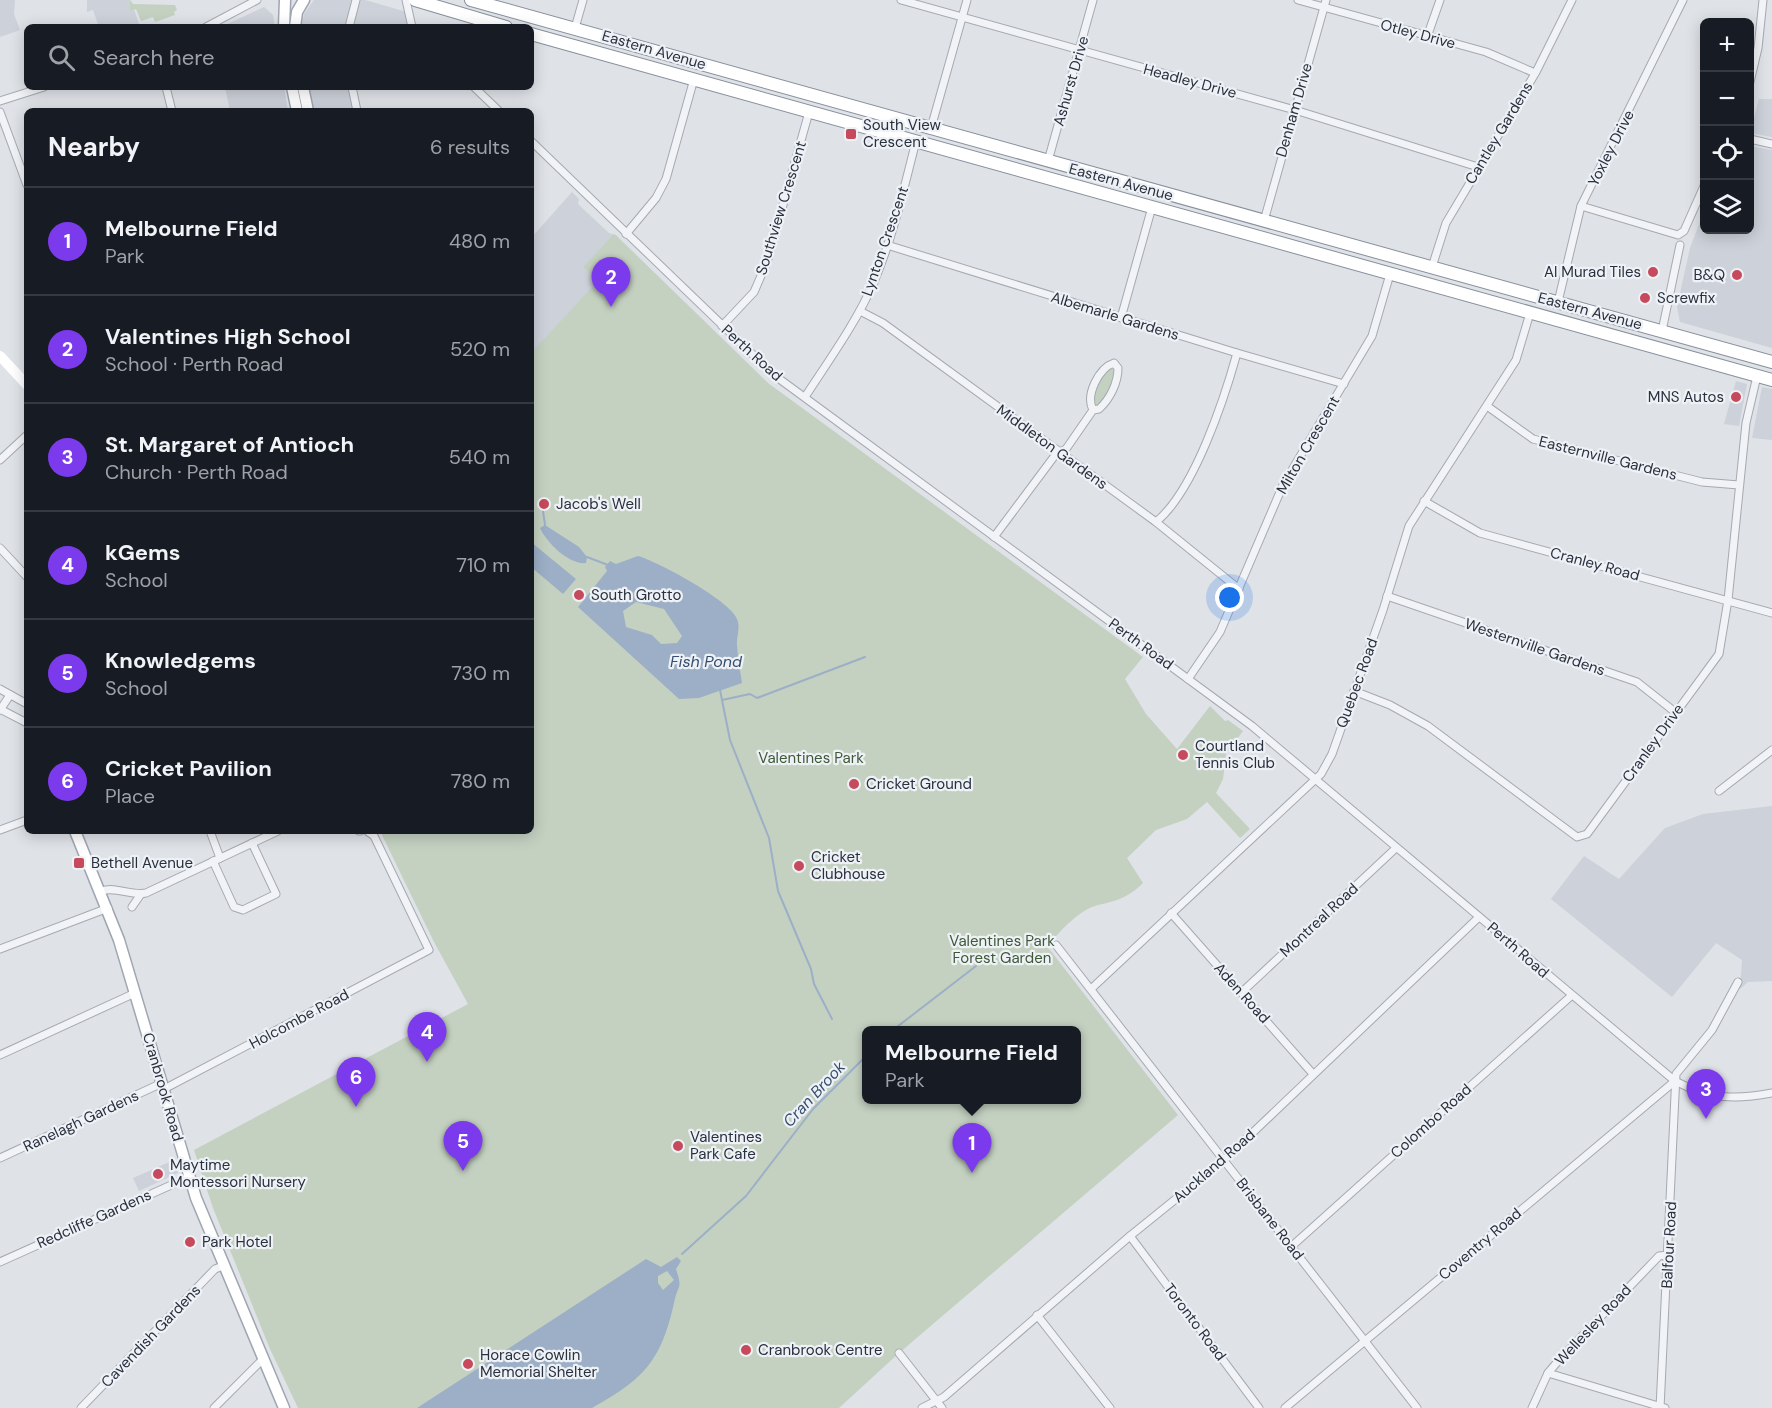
<!DOCTYPE html>
<html lang="en">
<head>
<meta charset="utf-8">
<style>
	body { margin:0; font-family:"DM Sans",sans-serif; background:#20242c; color:#f1f3f6 }
	.controls { position:absolute; right:18px; top:18px; display:grid; overflow:hidden; border-radius:9px; box-shadow:0 3px 15px #0003 }
	.controls button { width:54px; height:54px; display:grid; place-items:center; padding:0; border:0; border-bottom:2px solid #363941; background:#171b24; color:#f1f3f6; font:30px sans-serif }
	.you { position:absolute; left:1230px; top:598px; width:21px; height:21px; margin:-15px; border:4px solid #fff; border-radius:50%; background:#1a73e8; box-shadow:0 0 0 9px #1a73e833 }
	.badge { display:grid; place-items:center; width:39px; height:39px; border-radius:50%; background:#7c3aed; color:#fff; font-size:20px; font-weight:700 }
	.pin { position:absolute; translate:-50% -50px; filter:drop-shadow(0 2px 3px #0008) }
	.pin::after { content:''; position:absolute; top:32px; width:21px; height:18px; background:inherit; clip-path:polygon(0 0,100% 0,50% 100%) }
	.popup { position:absolute; left:862px; top:1026px; width:219px; height:78px; box-sizing:border-box; display:grid; place-content:center; border-radius:9px; background:#171b24; filter:drop-shadow(0 2px 4px #0005); font-size:20px; white-space:nowrap; color:#9ea1a6 }
	.popup b { font-size:22px; color:#f1f3f6 }
	.popup::after { content:''; position:absolute; left:50%; top:100%; margin-left:-12px; border:12px solid transparent; border-top-color:#171b24 }
	.list { margin:0; padding:0; list-style:none }
	h2 { display:flex; justify-content:space-between; align-items:center; height:78px; margin:0; padding:0 24px; font-size:26px }
	h2 small { font-size:20px; font-weight:400; color:#9ea1a6 }
	.list li { display:grid; grid-template-columns:39px 1fr auto; gap:18px; align-items:center; box-sizing:border-box; height:108px; padding:0 24px; border-top:2px solid #363941 }
	.list b { display:block; font-size:22px; white-space:nowrap }
	.list p { margin:0; font-size:20px; white-space:nowrap; color:#9ea1a6 }
	.list em { font-size:20px; font-style:normal; color:#9ea1a6 }
	.icon { flex:none; width:33px; height:33px; fill:none; stroke:currentColor; stroke-width:2; stroke-linecap:round; stroke-linejoin:round }
	.map { position:relative; flex:none; width:1772px; height:1408px; overflow:hidden }
	.search { position:absolute; background:#171b24; box-shadow:0 3px 15px #0003; left:24px; top:24px; width:510px; height:66px; display:flex; align-items:center; gap:15px; box-sizing:border-box; padding:0 21px; border-radius:9px; color:#9ea1a6; font-size:22px }
	.panel { position:absolute; background:#171b24; box-shadow:0 3px 15px #0003; left:24px; top:108px; width:510px; height:726px; border-radius:9px }
	.map>svg:first-child { display:block }
	.built { fill:#cdd1d9 }
	.green { fill:#c4d1c1; fill-rule:evenodd }
	.water { fill:#9cafc6; fill-rule:evenodd }
	.lines { fill:none; stroke-linecap:round; stroke-linejoin:round }
	.stream { stroke:#9cafc6; stroke-width:2 }
	.minor-casing { stroke:#a5a9b1; stroke-width:9 }
	.primary-casing { stroke:#9fa6b2; stroke-width:13 }
	.trunk-casing { stroke:#87909d; stroke-width:14 }
	.minor { stroke:#f1f3f6; stroke-width:7 }
	.secondary { stroke:#fff; stroke-width:10 }
	.primary { stroke:#fff; stroke-width:10 }
	.trunk { stroke:#fff; stroke-width:12 }
	.poi-dot { fill:#c64a5b; stroke:#eef1f5; stroke-width:2 }
	.labels { text-anchor:middle; dominant-baseline:central; stroke-width:4.5; stroke-linejoin:round; paint-order:stroke }
	.street-label { font-size:15px; fill:#29303e; stroke:#eef1f5 }
	.poi-label { font-size:15px; fill:#29303e; stroke:#eef1f5; text-anchor:start }
	.park-label { font-size:15px; fill:#3d5937; stroke:#eef1f5 }
	.water-label { font-size:16px; font-style:italic; fill:#354e6f; stroke:#eef1f5 }
</style>
</head>
<body>
<div class="map">
<svg width="1772" height="1408" viewBox="0 0 1772 1408">
	<rect width="100%" height="100%" fill="#dfe2e7"/>
	<g class="built">
		<path d="M0 0H15L14 14 20 30 0 37Z"/>
		<path d="M87 0H130V11L134 9 140 27H99L93 10 87 12Z"/>
		<path d="M314 0H365L407 12 411 27H301L304 14Z"/>
		<path d="M264 7 273 15 275 27H221Z"/>
		<path d="M225 87H284L288 111H230Z"/>
		<path d="M309 87H355L360 111H314Z"/>
		<path d="M1759 99H1772V137L1750 133Z"/>
		<path d="M1750 146 1772 150V348L1680 322 1677 307 1690 248 1704 211V230H1750Z"/>
		<path d="M572 192 579 199 578 204 609 233 616 235 768 383 531 376V238Z"/>
		<path d="M1736 381 1747 384 1739 426 1724 424Z"/>
		<path d="M1762 387 1772 389V440L1752 438Z"/>
		<path d="M1772 806V981L1748 982 1740 989 1742 960 1716 943 1672 997 1551 899 1584 856 1619 879 1665 828 1703 814Z"/>
		<path d="M174 1160 178 1173 139 1191 133 1178Z"/>
	</g>
	<g class="green">
		<path d="M130 0 133 4 175 5 177 10 174 12 175 15 155 22 153 17 141 21 136 9 130 11Z"/>
		<path d="M614 234 768 383 1143 657 1125 679 1146 714 1177 749 1210 706 1225 721 1228 720 1243 731 1226 754 1223 779 1216 793 1250 829 1240 838 1207 802 1187 819 1156 830 1127 858 1143 883C1129 897 1117 901 1098 905 1078 910 1060 932 1047 946L1178 1115 899 1353 839 1408H298L270 1349 213 1208 194 1150 468 1004 434 942 380 831H531V353L598 281 583 267ZM867 1030H1077V1100H867Z"/>
		<path d="M1111 368 1115 371 1111 387 1100 405 1096 406C1090 394 1100 375 1111 368Z"/>
	</g>
	<g class="water">
		<path d="M545 525 579 547 587 557 586 563C569 565 547 543 540 528Z"/>
		<path d="M531 542 576 579 563 594 531 567Z"/>
		<path d="M638 556C657 561 731 601 737 619 741 628 736 637 737 646 738 658 740 671 742 683L699 698 679 699 578 607 607 571 605 567 610 561 616 564ZM636 602 664 609 682 636 677 643 661 644 652 635 626 627 623 611Z"/>
		<path d="M677 1257 681 1261 676 1269C683 1290 678 1283 674 1303 661 1361 644 1379 592 1408H417L646 1259 661 1267ZM667 1271 674 1280 663 1290 658 1283V1276Z"/>
	</g>
	<g class="lines">
		<g class="stream">
			<path d="M543 506 544 504"/>
			<path d="M543 511 545 525"/>
			<path d="M587 557 608 565"/>
			<path d="M582 596 585 598"/>
			<path d="M720 690 730 740 769 838 778 891 811 969 814 984 832 1019"/>
			<path d="M722 700 750 694 757 698 865 657"/>
			<path d="M893 1030 976 966"/>
			<path d="M682 1254 746 1196 813 1109 867 1055"/>
		</g>
		<g class="minor-casing">
			<g id="minor">
				<path d="M406 0 412 27"/>
				<path d="M901 0 1295 110 1478 167"/>
				<path d="M1298 0 1486 52 1535 73"/>
				<path d="M206 27 257 0"/>
				<path d="M349 27 356 0"/>
				<path d="M575 28 583 0"/>
				<path d="M1427 37 1440 0"/>
				<path d="M1750 82 1758 48 1763 0"/>
				<path d="M166 87 172 111"/>
				<path d="M352 87 357 111"/>
				<path d="M474 87 499 111"/>
				<path d="M0 101 44 87"/>
				<path d="M0 112 27 185"/>
				<path d="M931 128 967 0"/>
				<path d="M1750 139 1772 144"/>
				<path d="M531 141 774 375 1252 726 1675 1081C1709 1099 1735 1100 1772 1093"/>
				<path d="M1048 161 1093 0"/>
				<path d="M1581 206 1678 235 1684 231 1704 186"/>
				<path d="M1264 221 1326 0"/>
				<path d="M626 234 656 198 666 179 694 79"/>
				<path d="M887 245 1237 353 1344 384"/>
				<path d="M1432 267 1446 223 1536 72 1572 0"/>
				<path d="M1558 302 1581 206 1683 0"/>
				<path d="M860 311 883 323 1156 522 1239 589"/>
				<path d="M1121 318 1152 207"/>
				<path d="M722 326 754 292 767 262 809 112"/>
				<path d="M1662 331 1680 245"/>
				<path d="M805 397C829 360 856 323 874 282 893 237 904 188 916 141"/>
				<path d="M1487 406 1533 439 1702 482 1739 485"/>
				<path d="M0 460 27 435"/>
				<path d="M1424 501 1480 533 1772 613"/>
				<path d="M1156 522C1194 491 1224 400 1237 353"/>
				<path d="M994 537 1056 454 1066 449 1093 410 1099 409C1110 399 1118 383 1118 368L1114 363C1099 368 1085 395 1093 410"/>
				<path d="M0 548 27 577"/>
				<path d="M1387 596 1637 682 1675 712"/>
				<path d="M1188 679 1220 632 1283 485 1372 336 1390 274"/>
				<path d="M0 689 27 704"/>
				<path d="M1354 691 1390 705 1428 726 1577 837 1587 834 1719 654 1728 600 1746 423 1757 376"/>
				<path d="M0 709 27 723"/>
				<path d="M0 710 10 695"/>
				<path d="M1719 791 1772 750"/>
				<path d="M0 830 27 820"/>
				<path d="M210 831 220 858"/>
				<path d="M359 831H360"/>
				<path d="M213 861 234 907 243 910 276 894 252 843"/>
				<path d="M101 891C117 886 130 896 146 893L278 831"/>
				<path d="M132 907 141 894"/>
				<path d="M1171 913 1313 1074"/>
				<path d="M1056 945 1417 1408"/>
				<path d="M0 949 108 908"/>
				<path d="M1091 989 1321 774 1332 754 1383 610 1409 526 1516 360 1530 313"/>
				<path d="M1242 992 1396 848"/>
				<path d="M0 1055 135 993"/>
				<path d="M164 1089 429 950 374 836 367 831"/>
				<path d="M0 1158 162 1083"/>
				<path d="M1130 1236 1259 1408"/>
				<path d="M1292 1246 1571 996"/>
				<path d="M0 1262 189 1177"/>
				<path d="M1037 1315 1110 1408"/>
				<path d="M899 1353 942 1408"/>
				<path d="M1548 1373 1665 1408"/>
				<path d="M81 1408 215 1269 223 1266"/>
				<path d="M214 1408 263 1359"/>
				<path d="M922 1408 944 1397 1130 1236 1224 1160 1479 917"/>
				<path d="M1285 1408 1675 1081"/>
				<path d="M1532 1408 1548 1373 1559 1360 1659 1256 1668 1255"/>
				<path d="M1660 1408 1676 1074 1712 1030 1738 982"/>
			</g>
		</g>
		<g class="primary-casing">
			<g id="primary">
				<path d="M284 27 285 0"/>
				<path d="M295 27 297 12 304 0"/>
				<path d="M292 87 297 111"/>
				<path d="M303 87 308 111"/>
				<path d="M75 831 119 940 196 1198 284 1408"/>
			</g>
		</g>
		<g class="trunk-casing">
			<g id="trunk">
				<path d="M415 0 506 27"/>
				<path d="M471 0 1772 362"/>
				<path d="M531 34 1772 380"/>
			</g>
		</g>
		<use href="#minor" class="minor"/>
		<path class="secondary" d="M0 356 27 385"/>
		<use href="#primary" class="primary"/>
		<use href="#trunk" class="trunk"/>
	</g>
	<g class="poi-dot">
		<rect x="845" y="128" width="12" height="12" rx="3"/>
		<circle cx="1653" cy="272" r="6"/>
		<circle cx="1737" cy="275" r="6"/>
		<circle cx="1645" cy="298" r="6"/>
		<circle cx="1736" cy="397" r="6"/>
		<circle cx="544" cy="504" r="6"/>
		<circle cx="579" cy="595" r="6"/>
		<circle cx="1183" cy="755" r="6"/>
		<circle cx="854" cy="784" r="6"/>
		<rect x="73" y="857" width="12" height="12" rx="3"/>
		<circle cx="799" cy="866" r="6"/>
		<circle cx="678" cy="1146" r="6"/>
		<circle cx="158" cy="1174" r="6"/>
		<circle cx="190" cy="1242" r="6"/>
		<circle cx="746" cy="1350" r="6"/>
		<circle cx="468" cy="1364" r="6"/>
	</g>
	<g class="labels">
		<g class="street-label">
			<text transform="translate(1418 34) rotate(15)">Otley Drive</text>
			<text transform="translate(654 50) rotate(16)">Eastern Avenue</text>
			<text transform="translate(1071 81) rotate(-74)">Ashurst Drive</text>
			<text transform="translate(1190 81) rotate(15)">Headley Drive</text>
			<text transform="translate(1294 110) rotate(-74)">Denham Drive</text>
			<text transform="translate(1499 133) rotate(-59)">Cantley Gardens</text>
			<text transform="translate(1611 148) rotate(-63)">Yoxley Drive</text>
			<text transform="translate(1121 182) rotate(15)">Eastern Avenue</text>
			<text transform="translate(781 208) rotate(-73)">Southview Crescent</text>
			<text transform="translate(885 241) rotate(-71)">Lynton Crescent</text>
			<text transform="translate(1590 311) rotate(15)">Eastern Avenue</text>
			<text transform="translate(1115 316) rotate(17)">Albemarle Gardens</text>
			<text transform="translate(752 353) rotate(42)">Perth Road</text>
			<text transform="translate(1308 445) rotate(-60)">Milton Crescent</text>
			<text transform="translate(1052 447) rotate(36)">Middleton Gardens</text>
			<text transform="translate(1608 458) rotate(14)">Easternville Gardens</text>
			<text transform="translate(1595 564) rotate(15)">Cranley Road</text>
			<text transform="translate(1141 644) rotate(36)">Perth Road</text>
			<text transform="translate(1535 647) rotate(19)">Westernville Gardens</text>
			<text transform="translate(1357 683) rotate(-70)">Quebec Road</text>
			<text transform="translate(1653 743) rotate(-54)">Cranley Drive</text>
			<text transform="translate(1319 920) rotate(-43)">Montreal Road</text>
			<text transform="translate(1518 950) rotate(41)">Perth Road</text>
			<text transform="translate(1242 993) rotate(48)">Aden Road</text>
			<text transform="translate(299 1019) rotate(-28)">Holcombe Road</text>
			<text transform="translate(163 1087) rotate(74)">Cranbrook Road</text>
			<text transform="translate(81 1121) rotate(-25)">Ranelagh Gardens</text>
			<text transform="translate(1431 1121) rotate(-42)">Colombo Road</text>
			<text transform="translate(1214 1166) rotate(-41)">Auckland Road</text>
			<text transform="translate(94 1219) rotate(-24)">Redcliffe Gardens</text>
			<text transform="translate(1270 1219) rotate(52)">Brisbane Road</text>
			<text transform="translate(1480 1244) rotate(-40)">Coventry Road</text>
			<text transform="translate(1669 1245) rotate(-87)">Balfour Road</text>
			<text transform="translate(1195 1322) rotate(53)">Toronto Road</text>
			<text transform="translate(1593 1325) rotate(-47)">Wellesley Road</text>
			<text transform="translate(151 1336) rotate(-46)">Cavendish Gardens</text>
		</g>
		<g class="poi-label">
			<text x="863" y="125">South View<tspan x="863" dy="17">Crescent</tspan></text>
			<text x="1641" y="272" text-anchor="end">Al Murad Tiles</text>
			<text x="1725" y="275" text-anchor="end">B&amp;Q</text>
			<text x="1657" y="298">Screwfix</text>
			<text x="1724" y="397" text-anchor="end">MNS Autos</text>
			<text x="556" y="504">Jacob's Well</text>
			<text x="591" y="595">South Grotto</text>
			<text x="1195" y="746">Courtland<tspan x="1195" dy="17">Tennis Club</tspan></text>
			<text x="866" y="784">Cricket Ground</text>
			<text x="811" y="857">Cricket<tspan x="811" dy="17">Clubhouse</tspan></text>
			<text x="91" y="863">Bethell Avenue</text>
			<text x="690" y="1137">Valentines<tspan x="690" dy="17">Park Cafe</tspan></text>
			<text x="170" y="1165">Maytime<tspan x="170" dy="17">Montessori Nursery</tspan></text>
			<text x="202" y="1242">Park Hotel</text>
			<text x="758" y="1350">Cranbrook Centre</text>
			<text x="480" y="1355">Horace Cowlin<tspan x="480" dy="17">Memorial Shelter</tspan></text>
		</g>
		<g class="park-label">
			<text x="811" y="758">Valentines Park</text>
			<text x="1002" y="941">Valentines Park<tspan x="1002" dy="17">Forest Garden</tspan></text>
		</g>
		<g class="water-label">
			<text x="706" y="661">Fish Pond</text>
			<text transform="translate(814 1094) rotate(-47)">Cran Brook</text>
		</g>
	</g>
</svg>
<div class="controls">
<button>+</button>
<button>−</button>
<button><svg class="icon" aria-label="locate" viewBox="0 0 24 24"><circle cx="12" cy="12" r="6"/><path d="M12 2v4M12 18v4M2 12h4M18 12h4"/></svg></button>
<button><svg class="icon" aria-label="layers" viewBox="0 0 24 24"><path d="M12 4l9 5-9 5-9-5zM3 14l9 5 9-5"/></svg></button>
</div>
<div class="you"></div>
<div class="pin badge" style="left:972px;top:1173px">1</div>
<div class="popup"><b>Melbourne Field</b>Park</div>
<div class="pin badge" style="left:611px;top:307px">2</div>
<div class="pin badge" style="left:1706px;top:1119px">3</div>
<div class="pin badge" style="left:427px;top:1062px">4</div>
<div class="pin badge" style="left:463px;top:1171px">5</div>
<div class="pin badge" style="left:356px;top:1107px">6</div>
<div class="search"><svg class="icon" aria-label="search" viewBox="0 0 24 24"><circle cx="10" cy="10" r="6"/><path d="M15 15l6 6"/></svg>Search here</div>
<section class="panel">
<h2>Nearby<small>6 results</small></h2>
<ul class="list">
<li><span class="badge">1</span><div><b>Melbourne Field</b><p>Park</p></div><em>480 m</em></li>
<li><span class="badge">2</span><div><b>Valentines High School</b><p>School · Perth Road</p></div><em>520 m</em></li>
<li><span class="badge">3</span><div><b>St. Margaret of Antioch</b><p>Church · Perth Road</p></div><em>540 m</em></li>
<li><span class="badge">4</span><div><b>kGems</b><p>School</p></div><em>710 m</em></li>
<li><span class="badge">5</span><div><b>Knowledgems</b><p>School</p></div><em>730 m</em></li>
<li><span class="badge">6</span><div><b>Cricket Pavilion</b><p>Place</p></div><em>780 m</em></li>
</ul>
</section>
</div>
</body>
</html>
